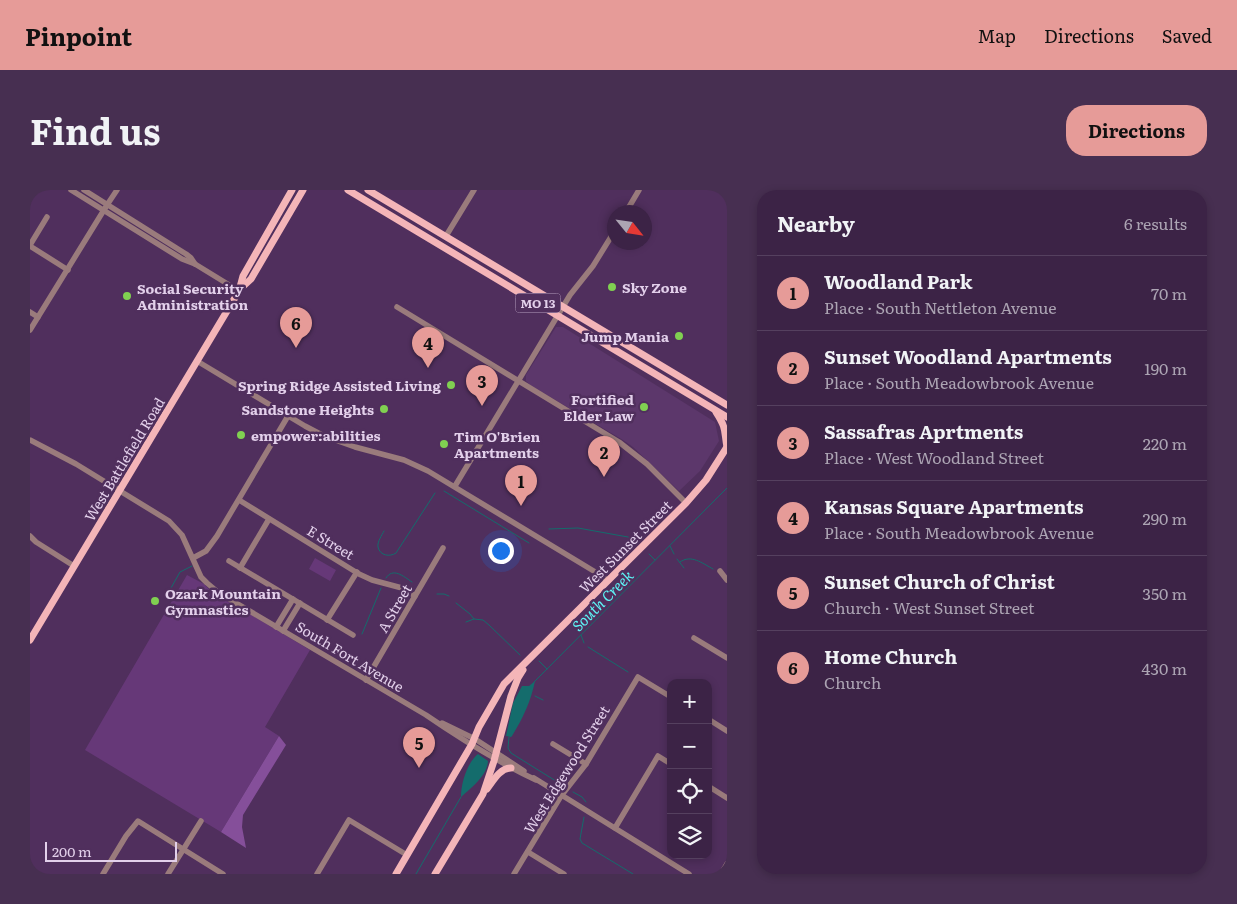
<!DOCTYPE html>
<html lang="en">
<head>
<meta charset="utf-8">
<style>
	body { margin:0; font-family:Literata,serif; background:#472f51; color:#f1f3f6 }
	.controls { position:absolute; right:15px; bottom:15px; display:grid; overflow:hidden; border-radius:10px; box-shadow:0 2px 8px #0003 }
	.controls button { width:45px; height:45px; display:grid; place-items:center; padding:0; border:0; border-bottom:1px solid #55405f; background:#3c2346; color:#f1f3f6; font:25px sans-serif }
	.compass { position:absolute; left:577px; top:15px; width:45px; height:45px; border-radius:50%; background:#3c2346; box-shadow:0 2px 8px #0003; rotate:120deg }
	.scale { position:absolute; left:15px; bottom:12px; width:132px; box-sizing:border-box; padding-left:5px; border:2px solid #e3d0eb; border-top:0; font-size:14px; line-height:18px; white-space:nowrap; color:#e3d0eb; -webkit-text-stroke:4px #502f5d; paint-order:stroke }
	.you { position:absolute; left:470px; top:360px; width:18px; height:18px; margin:-12px; border:4px solid #fff; border-radius:50%; background:#1a73e8; box-shadow:0 0 0 8px #1a73e833 }
	.badge { display:grid; place-items:center; width:32px; height:32px; border-radius:50%; background:#e69b98; color:#111; font-size:16px; font-weight:700 }
	.pin { position:absolute; translate:-50% -41px; filter:drop-shadow(0 1px 2px #0008) }
	.pin::after { content:''; position:absolute; top:26px; width:18px; height:15px; background:inherit; clip-path:polygon(0 0,100% 0,50% 100%) }
	.list { margin:0; padding:0; list-style:none }
	h2 { display:flex; justify-content:space-between; align-items:center; height:65px; margin:0; padding:0 20px; font-size:21px }
	h2 small { font-size:16px; font-weight:400; color:#aca4b3 }
	.list li { display:grid; grid-template-columns:32px 1fr auto; gap:15px; align-items:center; box-sizing:border-box; height:75px; padding:0 20px; border-top:1px solid #55405f }
	.list b { display:block; font-size:19px; white-space:nowrap }
	.list p { margin:0; font-size:16px; white-space:nowrap; color:#aca4b3 }
	.list em { font-size:16px; font-style:normal; color:#aca4b3 }
	.icon { flex:none; width:28px; height:28px; fill:none; stroke:currentColor; stroke-width:2; stroke-linecap:round; stroke-linejoin:round }
	.map { position:relative; flex:none; width:697px; height:684px; overflow:hidden; border-radius:20px }
	header { display:flex; align-items:center; gap:30px; box-sizing:border-box; height:70px; padding:0 25px; background:#e69b98; color:#111 }
	header strong { font-size:24px }
	nav { display:flex; gap:28px; margin-inline-start:auto; font-size:18px }
	.intro { display:flex; align-items:center; justify-content:space-between; box-sizing:border-box; height:120px; padding:0 30px }
	h1 { margin:0; font-size:35px }
	.button { padding:12px 22px; border-radius:20px; background:#e69b98; color:#111; font-size:18px; font-weight:700 }
	main { display:flex; gap:30px; padding:0 30px }
	aside { flex:1; background:#3c2346; border-radius:20px; box-shadow:0 2px 8px #0003 }
	.map>svg:first-child { display:block }
	.built { fill:#5c376b }
	.green { fill:#663878 }
	.forest { fill:#854f9a }
	.water { fill:#146c6c }
	.lines { fill:none; stroke-linecap:round; stroke-linejoin:round }
	.stream { stroke:#146c6c; stroke-width:1 }
	.minor { stroke:#9a7b7c; stroke-width:5.5 }
	.major { stroke:#f4b5b8; stroke-width:7 }
	.poi-dot { fill:#80d051; stroke:#502f5d; stroke-width:2 }
	.labels { text-anchor:middle; dominant-baseline:central; stroke-width:5; stroke-linejoin:round; paint-order:stroke }
	.shield { fill:#502f5d; stroke:#b7a0c0; stroke-width:1 }
	.shield-label { font-size:12px; font-weight:bold; fill:#e3d0eb }
	.poi-label { font-size:14px; font-weight:bold; fill:#e3d0eb; stroke:#502f5d; text-anchor:start }
	.street-label { font-size:14px; fill:#e3d0eb; stroke:#502f5d }
	.water-label { font-size:15px; font-style:italic; fill:#5df4f5; stroke:#502f5d }
</style>
</head>
<body>
<header>
<strong>Pinpoint</strong>
<nav><a>Map</a><a>Directions</a><a>Saved</a></nav>
</header>
<div class="intro"><h1>Find us</h1><a class="button">Directions</a></div>
<main>
<div class="map">
<svg width="697" height="684" viewBox="0 0 697 684">
	<rect width="100%" height="100%" fill="#502f5d"/>
	<path class="built" d="M526 137H533L685 232 689 251 670 281 649 301 603 257 593 250 500 195 496 191V185Z"/>
	<g class="green">
		<path d="M285 368 306 380 300 391 279 379Z"/>
		<path d="M157 385 174 394 181 401 188 405 280 460 235 537 249 546 191 642 55 560Z"/>
	</g>
	<path class="forest" d="M249 546 256 555 213 625 212 637 216 658 191 642Z"/>
	<g class="water">
		<path d="M505 491C501 511 493 528 482 546L481 547 476 546 483 513 491 498 492 496H499Z"/>
		<path d="M448 564 458 571C457 586 442 597 431 607 431 593 437 573 448 564Z"/>
	</g>
	<g class="lines">
		<g class="stream">
			<path d="M414 301 499 353"/>
			<path d="M519 339 548 338 598 347 607 351 612 344 613 339"/>
			<path d="M354 341C352 345 347 352 348 357 350 366 360 367 366 363L405 303"/>
			<path d="M640 356 644 364"/>
			<path d="M619 364 625 370"/>
			<path d="M647 369 654 378"/>
			<path d="M650 372C661 364 672 373 683 379"/>
			<path d="M356 388C363 377 373 386 382 392"/>
			<path d="M141 398 150 382 162 376"/>
			<path d="M407 404H414L419 406"/>
			<path d="M426 413 440 424 444 429 453 430 459 435 490 465"/>
			<path d="M436 432 444 429"/>
			<path d="M332 444 351 398"/>
			<path d="M551 445 554 453"/>
			<path d="M558 457 598 482"/>
			<path d="M509 471 517 479"/>
			<path d="M504 492 697 298"/>
			<path d="M505 506 513 510"/>
			<path d="M479 547 478 558 481 563 529 593"/>
			<path d="M543 602 552 607 556 612"/>
			<path d="M554 627 550 649 552 653 603 684"/>
			<path d="M386 684 431 607"/>
		</g>
		<g class="minor">
			<path d="M41 0 152 69 165 74 209 101"/>
			<path d="M54 0 156 64 161 68 165 74"/>
			<path d="M596 22 609 0"/>
			<path d="M416 46 444 0"/>
			<path d="M0 55 17 27"/>
			<path d="M0 56 38 80"/>
			<path d="M367 117 589 252 617 274 656 313"/>
			<path d="M0 122 8 127"/>
			<path d="M0 140 77 15 87 0"/>
			<path d="M167 171 275 236 294 246 325 257 374 270 398 281 567 383 578 391"/>
			<path d="M0 250 46 274 139 331 152 345 171 387 177 393 189 403 396 525C431 549 468 572 506 590"/>
			<path d="M425 296 540 105 563 76 584 42"/>
			<path d="M209 310 329 384 342 390 372 398 385 406"/>
			<path d="M0 346 6 352 44 376"/>
			<path d="M163 368 176 361 187 346 258 226"/>
			<path d="M199 371 323 445"/>
			<path d="M210 378 239 329"/>
			<path d="M690 381 697 390"/>
			<path d="M297 430 327 382"/>
			<path d="M246 437 263 409"/>
			<path d="M253 441 270 413"/>
			<path d="M664 448 697 468"/>
			<path d="M336 490 413 358"/>
			<path d="M678 529 697 541"/>
			<path d="M412 533 445 549 494 581"/>
			<path d="M523 554 556 574"/>
			<path d="M504 588 659 684"/>
			<path d="M678 596 697 608"/>
			<path d="M585 638 628 566 641 574"/>
			<path d="M498 662 534 684"/>
			<path d="M73 684 96 646 108 631 193 684"/>
			<path d="M138 684 171 631"/>
			<path d="M287 684 319 630 377 665"/>
			<path d="M484 684 531 606 556 574 608 487 641 507"/>
			<path d="M691 684 697 674"/>
		</g>
		<g class="major">
			<path d="M318 0 697 227"/>
			<path d="M338 0 697 215"/>
			<path d="M209 100 221 89 273 0"/>
			<path d="M686 222C697 239 694 241 697 257"/>
			<path d="M0 450 209 101 213 86 262 0"/>
			<path d="M457 599C463 591 470 578 481 578"/>
			<path d="M366 684 442 554 449 537 474 494 656 313 676 290 697 257"/>
			<path d="M405 684 453 604 464 571 481 506 488 488 493 480"/>
		</g>
	</g>
	<g class="poi-dot">
		<circle cx="582" cy="97" r="5"/>
		<circle cx="97" cy="106" r="5"/>
		<circle cx="649" cy="146" r="5"/>
		<circle cx="421" cy="195" r="5"/>
		<circle cx="614" cy="217" r="5"/>
		<circle cx="354" cy="219" r="5"/>
		<circle cx="211" cy="245" r="5"/>
		<circle cx="414" cy="254" r="5"/>
		<circle cx="125" cy="411" r="5"/>
	</g>
	<g class="labels">
		<rect class="shield" x="485.5" y="103.5" width="45" height="19" rx="4"/>
		<g class="shield-label">
			<text x="508" y="113">MO 13</text>
		</g>
		<g class="poi-label">
			<text x="592" y="97">Sky Zone</text>
			<text x="107" y="98">Social Security<tspan x="107" dy="16">Administration</tspan></text>
			<text x="639" y="146" text-anchor="end">Jump Mania</text>
			<text x="411" y="195" text-anchor="end">Spring Ridge Assisted Living</text>
			<text x="604" y="209" text-anchor="end">Fortified<tspan x="604" dy="16">Elder Law</tspan></text>
			<text x="344" y="219" text-anchor="end">Sandstone Heights</text>
			<text x="221" y="245">empower:abilities</text>
			<text x="424" y="246">Tim O'Brien<tspan x="424" dy="16">Apartments</tspan></text>
			<text x="135" y="403">Ozark Mountain<tspan x="135" dy="16">Gymnastics</tspan></text>
		</g>
		<g class="street-label">
			<text transform="translate(94 269) rotate(-59)">West Battlefield Road</text>
			<text transform="translate(301 352) rotate(31)">E Street</text>
			<text transform="translate(595 356) rotate(-45)">West Sunset Street</text>
			<text transform="translate(364 418) rotate(-60)">A Street</text>
			<text transform="translate(320 466) rotate(31)">South Fort Avenue</text>
			<text transform="translate(536 579) rotate(-58)">West Edgewood Street</text>
		</g>
		<g class="water-label">
			<text transform="translate(572 410) rotate(-45)">South Creek</text>
		</g>
	</g>
</svg>
<div class="controls">
<button>+</button>
<button>−</button>
<button><svg class="icon" aria-label="locate" viewBox="0 0 24 24"><circle cx="12" cy="12" r="6"/><path d="M12 2v4M12 18v4M2 12h4M18 12h4"/></svg></button>
<button><svg class="icon" aria-label="layers" viewBox="0 0 24 24"><path d="M12 4l9 5-9 5-9-5zM3 14l9 5 9-5"/></svg></button>
</div>
<svg class="compass" viewBox="-18 -18 36 36"><path d="M0-13l5 13h-10z" fill="#e53935"/><path d="M0 13l5-13h-10z" fill="#aca4b3"/></svg>
<div class="scale">200 m</div>
<div class="you"></div>
<div class="pin badge" style="left:491px;top:316px">1</div>
<div class="pin badge" style="left:574px;top:287px">2</div>
<div class="pin badge" style="left:452px;top:216px">3</div>
<div class="pin badge" style="left:398px;top:178px">4</div>
<div class="pin badge" style="left:389px;top:578px">5</div>
<div class="pin badge" style="left:266px;top:158px">6</div>
</div>
<aside>
<h2>Nearby<small>6 results</small></h2>
<ul class="list">
<li><span class="badge">1</span><div><b>Woodland Park</b><p>Place · South Nettleton Avenue</p></div><em>70 m</em></li>
<li><span class="badge">2</span><div><b>Sunset Woodland Apartments</b><p>Place · South Meadowbrook Avenue</p></div><em>190 m</em></li>
<li><span class="badge">3</span><div><b>Sassafras Aprtments</b><p>Place · West Woodland Street</p></div><em>220 m</em></li>
<li><span class="badge">4</span><div><b>Kansas Square Apartments</b><p>Place · South Meadowbrook Avenue</p></div><em>290 m</em></li>
<li><span class="badge">5</span><div><b>Sunset Church of Christ</b><p>Church · West Sunset Street</p></div><em>350 m</em></li>
<li><span class="badge">6</span><div><b>Home Church</b><p>Church</p></div><em>430 m</em></li>
</ul>
</aside>
</main>
</body>
</html>
